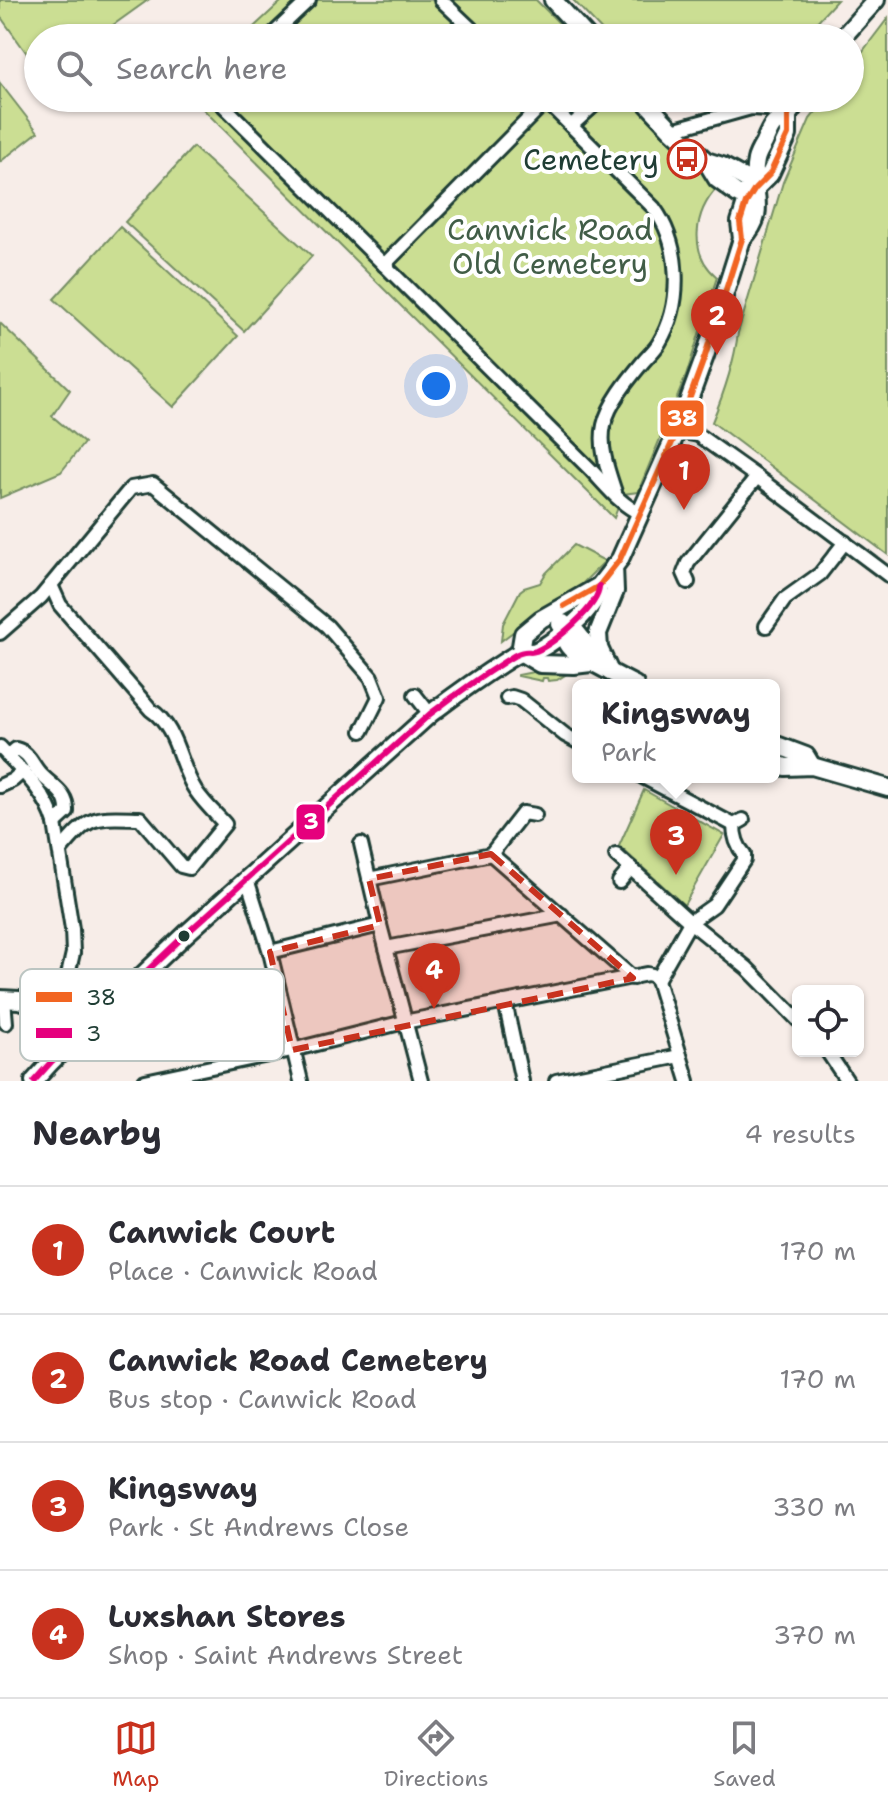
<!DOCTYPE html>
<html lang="en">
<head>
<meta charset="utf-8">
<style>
	body { margin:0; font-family:"Shantell Sans",sans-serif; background:#f2f2f3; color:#2b2b33 }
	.controls { position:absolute; right:24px; bottom:24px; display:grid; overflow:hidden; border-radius:12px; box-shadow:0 2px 6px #0004 }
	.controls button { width:72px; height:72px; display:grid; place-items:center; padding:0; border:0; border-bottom:2px solid #e1e1e2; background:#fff; color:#2b2b33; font:40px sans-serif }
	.you { position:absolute; left:436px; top:386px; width:28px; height:28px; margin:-20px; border:6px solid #fff; border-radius:50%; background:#1a73e8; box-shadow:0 0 0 12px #1a73e833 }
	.badge { display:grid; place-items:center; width:52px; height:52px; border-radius:50%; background:#c8321e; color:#fff; font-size:26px; font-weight:700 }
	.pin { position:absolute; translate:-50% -66px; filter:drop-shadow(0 2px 4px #0008) }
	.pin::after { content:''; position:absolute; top:42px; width:28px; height:24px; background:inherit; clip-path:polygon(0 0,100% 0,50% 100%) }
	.popup { position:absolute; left:572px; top:679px; width:208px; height:104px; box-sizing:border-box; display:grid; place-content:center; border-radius:12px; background:#fff; filter:drop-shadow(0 2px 6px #0005); font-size:26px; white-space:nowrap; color:#7c7c81 }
	.popup b { font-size:30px; color:#2b2b33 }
	.popup::after { content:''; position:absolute; left:50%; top:100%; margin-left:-16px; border:16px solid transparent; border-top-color:#fff }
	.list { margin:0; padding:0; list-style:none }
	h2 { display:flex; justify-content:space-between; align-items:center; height:104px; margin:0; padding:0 32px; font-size:34px }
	h2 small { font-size:26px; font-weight:400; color:#7c7c81 }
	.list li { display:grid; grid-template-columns:52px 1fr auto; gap:24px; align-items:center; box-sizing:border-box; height:128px; padding:0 32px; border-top:2px solid #e1e1e2 }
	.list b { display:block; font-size:30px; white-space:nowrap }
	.list p { margin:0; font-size:26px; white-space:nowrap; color:#7c7c81 }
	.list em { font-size:26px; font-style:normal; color:#7c7c81 }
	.icon { flex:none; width:44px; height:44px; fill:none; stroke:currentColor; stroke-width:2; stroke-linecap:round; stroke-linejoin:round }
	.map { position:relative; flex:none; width:888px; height:1081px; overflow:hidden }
	.search { position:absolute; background:#fff; box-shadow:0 2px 6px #0004; left:24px; right:24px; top:24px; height:88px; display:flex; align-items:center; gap:20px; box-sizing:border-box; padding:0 28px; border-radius:44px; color:#7c7c81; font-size:30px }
	.sheet { height:616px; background:#fff }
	nav { display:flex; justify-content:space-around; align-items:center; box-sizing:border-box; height:112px; border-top:2px solid #e1e1e2; background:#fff; font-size:22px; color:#7c7c81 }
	nav a { display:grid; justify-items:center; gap:4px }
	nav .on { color:#c8321e }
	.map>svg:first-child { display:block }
	.green { fill:#cbde93; stroke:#758e64; stroke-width:2 }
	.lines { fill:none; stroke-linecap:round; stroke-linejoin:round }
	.minor-casing { stroke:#1f3d34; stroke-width:18 }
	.major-casing { stroke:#1f3d34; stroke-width:22 }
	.minor { stroke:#fff; stroke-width:12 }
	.major { stroke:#fff; stroke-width:16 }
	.bus-1-casing { stroke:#fff; stroke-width:12 }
	.bus-2-casing { stroke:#fff; stroke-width:12 }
	.bus-1 { stroke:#f26522; stroke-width:6 }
	.bus-2 { stroke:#e5007d; stroke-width:6 }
	.marked { fill:#c8321e; fill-opacity:0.2; stroke:#c8321e; stroke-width:6; stroke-dasharray:16 10; stroke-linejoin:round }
	.bus-dot { fill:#1f3d34; stroke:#fff; stroke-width:3 }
	.labels { text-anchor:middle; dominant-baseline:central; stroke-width:8; stroke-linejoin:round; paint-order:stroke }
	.poi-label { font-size:30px; fill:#1f3d34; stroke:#fff; text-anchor:end }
	.park-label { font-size:30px; fill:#415d47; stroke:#fff }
	.key { fill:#fff; stroke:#bcc5c2; stroke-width:2 }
	.key-label { font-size:22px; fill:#1f3d34 }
	.line-badge { stroke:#fff; stroke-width:3 }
	.badge-label { font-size:22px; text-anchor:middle; font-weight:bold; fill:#fff }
</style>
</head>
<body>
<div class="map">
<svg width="888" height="1081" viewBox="0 0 888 1081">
	<rect width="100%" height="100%" fill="#f7ede8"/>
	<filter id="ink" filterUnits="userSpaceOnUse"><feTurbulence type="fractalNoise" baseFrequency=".0125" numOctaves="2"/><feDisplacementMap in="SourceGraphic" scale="16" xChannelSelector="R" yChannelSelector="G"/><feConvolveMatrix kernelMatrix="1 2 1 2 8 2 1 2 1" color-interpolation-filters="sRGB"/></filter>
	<g filter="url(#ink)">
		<g class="green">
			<path d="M0 0H148L95 38H38V69L0 16Z"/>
			<path d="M283 0H536L574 38H242Z"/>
			<path d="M573 0H837L802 38H609Z"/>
			<path d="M888 18V555L712 422C724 393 734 364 738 333L783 182 810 119 827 98H850V68Z"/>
			<path d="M0 83 38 132 0 162Z"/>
			<path d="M192 98H633L681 148 680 150 718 187C694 212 688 253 717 277L686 376 638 492 623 494 614 518Z"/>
			<path d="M193 147 312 256 244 331 125 222Z"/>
			<path d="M120 227 238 336 173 407 54 299Z"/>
			<path d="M0 323 70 390 52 416 84 443 61 472 0 498Z"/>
			<path d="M574 545 605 561 582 584 543 609 501 641 503 624 520 591 524 588 540 583 546 573Z"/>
			<path d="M543 670 570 672 557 680 548 681 547 678H543L542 681 518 676V675Z"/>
			<path d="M644 790 724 835 684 905 619 846Z"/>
		</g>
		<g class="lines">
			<g class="minor-casing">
				<g id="minor">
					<path d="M441 0 481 38"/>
					<path d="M269 38 309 0"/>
					<path d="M216 98 589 468C606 485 619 504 641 514"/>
					<path d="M543 98 654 208C681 245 683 304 659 343 655 350 648 356 643 362 628 380 609 403 604 425 599 447 608 471 615 492"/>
					<path d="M571 126 593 106 596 98"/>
					<path d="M672 130 751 108 768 109 788 115"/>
					<path d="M384 265 549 98"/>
					<path d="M679 427 688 433 698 435 757 477 888 575"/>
					<path d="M688 582 684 573 688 563 757 477"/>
					<path d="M51 585 60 605 151 710C178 728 179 766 196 791 204 803 216 814 225 824L189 868 181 866 140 818C93 817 91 814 60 851"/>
					<path d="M766 626 785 599 820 574 845 542"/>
					<path d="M0 633 41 597 131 488 153 484 327 626 371 677 379 697 362 731"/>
					<path d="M415 695 430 714"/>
					<path d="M507 698 512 697 521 700 565 735 578 742"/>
					<path d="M0 747C22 771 45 791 55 823L72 929 73 953 68 975 46 1008"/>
					<path d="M8 756 16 749C28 752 31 762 38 771 50 786 68 791 67 812L55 823"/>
					<path d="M643 777 734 825"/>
					<path d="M0 786 13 780 23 771"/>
					<path d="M361 844 380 925 421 1081"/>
					<path d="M491 854 633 978"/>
					<path d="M616 855 690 922 747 968 798 1020"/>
					<path d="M247 879 270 952 301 1081"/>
					<path d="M369 879 491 854 523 813 535 815"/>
					<path d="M619 882 631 868"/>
					<path d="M386 948 562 915"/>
					<path d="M270 952 380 925"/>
					<path d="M657 980 690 922 714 905 744 860V854C737 846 734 837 734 825L743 820"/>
					<path d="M657 980 688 1081"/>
					<path d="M4 999 6 1023"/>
					<path d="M505 1002 522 1081"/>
					<path d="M827 1051 847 1081"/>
					<path d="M145 1081 292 1050 404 1022 647 974 652 975 657 980"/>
					<path d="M556 1081 680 1056"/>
				</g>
			</g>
			<g class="major-casing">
				<g id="major">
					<path d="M553 0 588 38"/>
					<path d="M842 38 876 0"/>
					<path d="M642 98 672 130 706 161 722 166 746 179 755 189"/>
					<path d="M706 161 717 179 739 195 755 189"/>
					<path d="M742 239C770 211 749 192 756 160 757 155 761 148 764 143 771 126 772 123 788 115"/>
					<path d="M563 623C561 651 580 656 601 667 612 673 623 679 635 685"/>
					<path d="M560 624C579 627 588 646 592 663"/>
					<path d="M520 652 523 634 541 619 599 586 620 559 679 427 705 356 742 239 740 222 746 203 755 189 770 174 788 135V115L800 98"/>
					<path d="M520 652 540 664 574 665 591 663"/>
					<path d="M610 672 599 648 598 633 615 591 614 566"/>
					<path d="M774 744 806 756 812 766"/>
					<path d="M774 762 785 767 812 766 888 788"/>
					<path d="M0 999 19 1000 36 1004 66 1018 74 1020 97 1019"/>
					<path d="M46 1008C53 1029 55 1039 52 1061"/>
					<path d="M34 1081 52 1061 186 934 430 714C455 695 480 677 507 660 512 657 517 653 524 652 529 651 530 653 536 651 554 643 600 606 599 586"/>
				</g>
			</g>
			<use href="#minor" class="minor"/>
			<use href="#major" class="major"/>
			<g class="bus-1-casing">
				<path id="bus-1" d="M564 606 599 586 620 559 679 427 705 356 742 239 740 222 746 203 755 189 770 174 788 135V115L800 98"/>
			</g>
			<g class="bus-2-casing">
				<path id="bus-2" d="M34 1081 52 1061 186 934 430 714C455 695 480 677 507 660 512 657 517 653 524 652 529 651 530 653 536 651 554 643 600 606 599 586"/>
			</g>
			<use href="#bus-1" class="bus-1"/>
			<use href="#bus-2" class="bus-2"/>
		</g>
	</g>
	<path class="marked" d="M491 854 633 978 292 1050 270 952 380 925 369 879Z"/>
	<defs>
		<g id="bus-ring" transform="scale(2)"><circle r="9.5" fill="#fff" stroke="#c8321e" stroke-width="1.5"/><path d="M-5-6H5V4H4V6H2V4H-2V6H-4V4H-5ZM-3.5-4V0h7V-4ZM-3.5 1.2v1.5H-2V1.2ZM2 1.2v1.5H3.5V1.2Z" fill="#c8321e"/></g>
	</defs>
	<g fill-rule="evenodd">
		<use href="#bus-ring" x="687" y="159"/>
	</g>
	<circle class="bus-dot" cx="184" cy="936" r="7"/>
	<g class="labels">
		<g class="poi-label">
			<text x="659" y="159">Cemetery</text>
		</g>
		<g class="park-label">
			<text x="550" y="229">Canwick Road<tspan x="550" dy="34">Old Cemetery</tspan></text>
		</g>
	</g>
	<rect x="20" y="969" width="264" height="92" rx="12" class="key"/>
	<rect x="36" y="992" width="36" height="10" fill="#f26522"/>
	<rect x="36" y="1028" width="36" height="10" fill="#e5007d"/>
	<g class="key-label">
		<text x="86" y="1005">38</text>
		<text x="86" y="1041">3</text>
	</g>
	<g class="line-badge">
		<rect x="659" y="399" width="46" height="39" rx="8" fill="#f26522"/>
		<rect x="295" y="803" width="31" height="38" rx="8" fill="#e5007d"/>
	</g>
	<g class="badge-label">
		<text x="682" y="426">38</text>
		<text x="311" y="829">3</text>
	</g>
</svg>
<div class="controls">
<button><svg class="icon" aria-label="locate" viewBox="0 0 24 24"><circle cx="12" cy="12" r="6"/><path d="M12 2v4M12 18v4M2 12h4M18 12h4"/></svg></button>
</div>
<div class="you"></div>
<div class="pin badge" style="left:684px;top:510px">1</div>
<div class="pin badge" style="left:717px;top:355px">2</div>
<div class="pin badge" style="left:676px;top:875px">3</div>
<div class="popup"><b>Kingsway</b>Park</div>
<div class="pin badge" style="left:434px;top:1009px">4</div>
<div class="search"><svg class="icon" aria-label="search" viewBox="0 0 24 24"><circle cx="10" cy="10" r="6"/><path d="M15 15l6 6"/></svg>Search here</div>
</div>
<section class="sheet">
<h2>Nearby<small>4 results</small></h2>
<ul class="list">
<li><span class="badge">1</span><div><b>Canwick Court</b><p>Place · Canwick Road</p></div><em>170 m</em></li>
<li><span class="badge">2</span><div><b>Canwick Road Cemetery</b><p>Bus stop · Canwick Road</p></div><em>170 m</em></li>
<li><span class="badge">3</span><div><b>Kingsway</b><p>Park · St Andrews Close</p></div><em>330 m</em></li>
<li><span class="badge">4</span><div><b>Luxshan Stores</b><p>Shop · Saint Andrews Street</p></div><em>370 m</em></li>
</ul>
</section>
<nav>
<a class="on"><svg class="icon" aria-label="map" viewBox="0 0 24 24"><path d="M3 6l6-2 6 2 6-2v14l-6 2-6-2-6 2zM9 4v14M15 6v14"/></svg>Map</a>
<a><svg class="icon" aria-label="directions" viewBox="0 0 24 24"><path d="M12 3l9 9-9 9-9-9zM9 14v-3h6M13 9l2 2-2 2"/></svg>Directions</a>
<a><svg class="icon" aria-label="saved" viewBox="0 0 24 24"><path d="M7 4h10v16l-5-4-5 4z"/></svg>Saved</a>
</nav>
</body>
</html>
